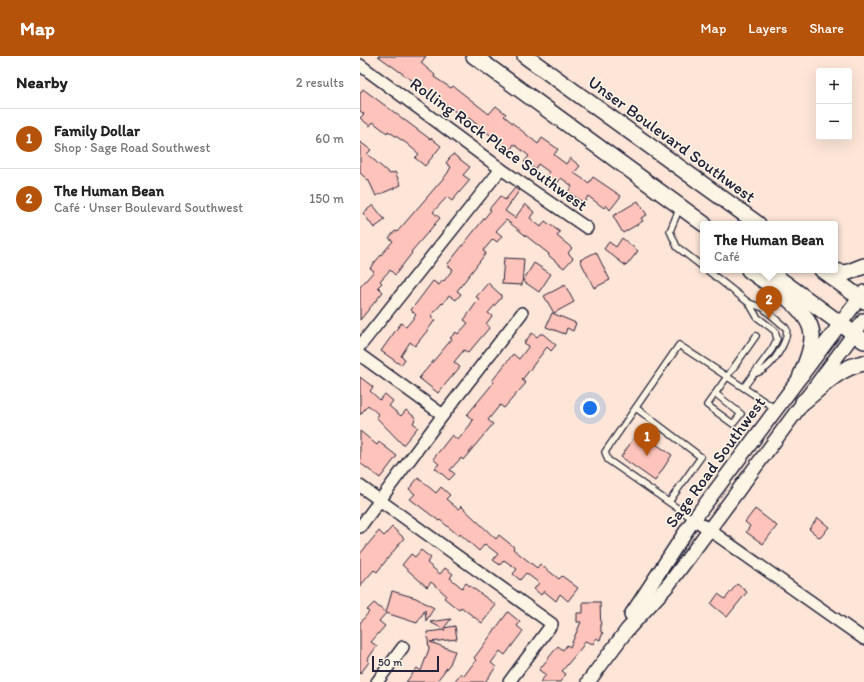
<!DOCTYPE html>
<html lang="en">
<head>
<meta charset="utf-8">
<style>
	body { margin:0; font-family:Itim,sans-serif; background:#f6f6f6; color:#222 }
	.controls { position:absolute; right:12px; top:12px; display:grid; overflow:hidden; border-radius:4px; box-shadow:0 4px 16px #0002 }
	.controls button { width:36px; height:36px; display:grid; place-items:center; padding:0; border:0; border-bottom:1px solid #e0e0e0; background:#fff; color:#222; font:20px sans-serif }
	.scale { position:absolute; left:12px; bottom:10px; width:67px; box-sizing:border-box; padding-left:4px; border:2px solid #22223b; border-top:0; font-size:11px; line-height:14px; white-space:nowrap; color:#22223b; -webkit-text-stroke:3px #fcf5e5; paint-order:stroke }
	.you { position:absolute; left:230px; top:352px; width:14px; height:14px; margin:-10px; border:3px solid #fff; border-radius:50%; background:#1a73e8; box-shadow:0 0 0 6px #1a73e833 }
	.badge { display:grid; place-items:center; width:26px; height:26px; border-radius:50%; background:#b45309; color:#fff; font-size:13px; font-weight:700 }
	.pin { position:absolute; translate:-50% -33px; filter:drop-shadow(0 1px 2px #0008) }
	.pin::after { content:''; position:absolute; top:21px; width:14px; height:12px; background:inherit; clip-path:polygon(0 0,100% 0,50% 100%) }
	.popup { position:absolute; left:340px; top:165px; width:138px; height:52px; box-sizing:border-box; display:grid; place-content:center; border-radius:4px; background:#fff; filter:drop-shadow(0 1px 3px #0005); font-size:13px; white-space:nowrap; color:#767676 }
	.popup b { font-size:15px; color:#222 }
	.popup::after { content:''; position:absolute; left:50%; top:100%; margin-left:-8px; border:8px solid transparent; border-top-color:#fff }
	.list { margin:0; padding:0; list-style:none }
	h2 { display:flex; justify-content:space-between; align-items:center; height:52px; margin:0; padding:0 16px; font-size:17px }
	h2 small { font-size:13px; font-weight:400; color:#767676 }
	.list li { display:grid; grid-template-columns:26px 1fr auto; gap:12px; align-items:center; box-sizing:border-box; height:60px; padding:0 16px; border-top:1px solid #e0e0e0 }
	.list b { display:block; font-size:15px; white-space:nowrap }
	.list p { margin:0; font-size:13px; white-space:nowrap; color:#767676 }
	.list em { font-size:13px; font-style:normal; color:#767676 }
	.map { position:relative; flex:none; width:504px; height:626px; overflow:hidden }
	header { display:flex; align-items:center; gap:24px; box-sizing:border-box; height:56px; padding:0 20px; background:#b45309; color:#fff }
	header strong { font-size:19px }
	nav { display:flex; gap:22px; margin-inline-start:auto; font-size:14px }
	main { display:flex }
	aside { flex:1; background:#fff }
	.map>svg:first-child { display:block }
	.building { fill:#fec3ba; stroke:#22223b }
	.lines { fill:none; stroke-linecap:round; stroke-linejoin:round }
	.service-casing { stroke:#22223b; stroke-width:8 }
	.minor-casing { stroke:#22223b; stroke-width:14 }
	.tertiary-casing { stroke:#22223b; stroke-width:16 }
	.secondary-casing { stroke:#22223b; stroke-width:18 }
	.service { stroke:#fcf5e5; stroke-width:5.5 }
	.minor { stroke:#fcf5e5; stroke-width:11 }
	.tertiary { stroke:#fcf5e5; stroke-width:13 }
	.secondary { stroke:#fcf5e5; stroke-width:15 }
	.labels { text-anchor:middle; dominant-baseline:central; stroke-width:3; stroke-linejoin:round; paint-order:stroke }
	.street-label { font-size:17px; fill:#22223b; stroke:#fcf5e5 }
</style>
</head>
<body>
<header>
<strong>Map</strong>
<nav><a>Map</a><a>Layers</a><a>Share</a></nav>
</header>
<main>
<aside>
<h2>Nearby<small>2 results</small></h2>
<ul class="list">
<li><span class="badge">1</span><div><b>Family Dollar</b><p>Shop · Sage Road Southwest</p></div><em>60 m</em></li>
<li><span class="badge">2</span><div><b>The Human Bean</b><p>Café · Unser Boulevard Southwest</p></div><em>150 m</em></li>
</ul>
</aside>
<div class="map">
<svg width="504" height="626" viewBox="0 0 504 626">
	<rect width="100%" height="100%" fill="#fde6d8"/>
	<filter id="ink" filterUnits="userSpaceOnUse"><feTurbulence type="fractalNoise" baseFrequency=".025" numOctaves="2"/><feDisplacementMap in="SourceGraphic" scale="8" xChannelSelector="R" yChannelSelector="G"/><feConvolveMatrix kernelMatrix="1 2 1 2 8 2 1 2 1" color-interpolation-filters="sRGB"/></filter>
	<g filter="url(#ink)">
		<g class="building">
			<path d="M18 0H66L61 7 75 19 74 21 91 32 93 30 129 58 136 50 146 58 144 60 178 88 182 82 198 93 194 99 206 108 210 102 220 110 214 117 229 127 233 121 261 140 250 154 246 149 244 152 228 140 224 147 208 136 212 130 201 122 196 129 186 121 189 116 178 108 175 113 164 106 169 100 154 88 150 95 109 62 107 64Z"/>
			<path d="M3 33 70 83 71 82 81 90 65 110 55 102 59 98 46 87 28 75 27 77 13 66 10 70 0 62 4 58 0 55V37Z"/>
			<path d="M0 86 11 94 7 98 30 118 35 116 41 129 16 140 9 125 0 117Z"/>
			<path d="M93 98 110 111 103 119 110 124 92 145 87 141 73 156 80 162 51 196 52 197 35 219 30 214 20 225 22 227 18 231 23 236 0 264V231L14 215 10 212 33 185 29 182 35 175 37 176 87 118 91 111 86 107Z"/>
			<path d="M155 132 159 135 145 155 155 162 165 148 174 156 170 162 181 171 185 165 200 176 197 180 212 192 208 197 213 202 204 212 188 199 189 198 146 164 136 175 142 180 137 186 133 183 123 195 126 197 97 235 101 238 96 244 89 239 83 248 82 247 71 260 75 264 67 275 55 290 50 286 41 300 45 303 41 309 21 295 41 267 46 271 56 259 51 254 73 225 79 229 83 224 84 225 93 213 87 209 131 154 129 153 140 140 145 144Z"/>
			<path d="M278 145 287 159 281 162 283 165 263 177 253 160Z"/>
			<path d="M13 149 25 164 14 172 3 157Z"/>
			<path d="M262 182 278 195 266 210 244 193 249 186 256 191Z"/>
			<path d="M236 196 250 224 234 232 220 204Z"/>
			<path d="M144 202 164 203 162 229 142 228Z"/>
			<path d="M174 207 191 218 179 236 163 225Z"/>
			<path d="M128 227 141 239V242L128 257 132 260 126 268 130 271 108 297 104 294 94 306 100 311 78 337 59 322 92 283 90 282 96 276 98 278 108 267 104 264 119 243 116 241Z"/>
			<path d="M205 229 214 246 194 257 184 240Z"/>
			<path d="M192 257 216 267 213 275 207 272 205 278 186 271Z"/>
			<path d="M172 277 177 281 180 278H183L196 289 191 295 187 291 162 324 166 327 144 352 140 349 128 364 133 368 103 404 101 402 90 414 95 418 89 424 75 412 79 408 73 403 92 379 98 384 110 369 113 364 107 359 134 326 132 325 153 298 159 303 169 290 164 287Z"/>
			<path d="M0 321 13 331 10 335 20 344 25 338 33 345 29 350 41 360 46 354 56 362 53 367 58 371 43 389 16 361 18 358 8 349 0 359Z"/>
			<path d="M0 375 17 389 19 386 37 400 20 422 0 407Z"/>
			<path d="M278 376 312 399 295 425 261 401Z"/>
			<path d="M58 422 76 437 81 431 90 439 86 443 98 453 101 450 136 483 139 479 154 491 153 493 177 512 180 508 199 523 202 520 218 532 208 545 200 538 196 545 184 535 181 539 174 533 179 527 166 517 160 524 153 518 157 513 144 504 140 509 133 504 138 498 125 488 119 495 100 478 99 480 80 464 79 465 50 443 55 438 49 433Z"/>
			<path d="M395 453 417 470 403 488 386 476 390 470 385 466Z"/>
			<path d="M458 462 469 471 460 482 449 473Z"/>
			<path d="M32 471 44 482 17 516 14 514 0 530V498L19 475 24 480Z"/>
			<path d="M61 494 71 502 67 507 80 518 85 512 93 518 90 522 102 532 106 527 136 549 122 567 101 551 99 554 84 542 86 539 71 526 67 531 42 509 51 498 55 501Z"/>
			<path d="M377 528 387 536 367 561 351 548 358 538 365 543Z"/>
			<path d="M32 535 56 542 74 552 66 565 65 554 57 567 26 557Z"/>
			<path d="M223 546H240L241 576 243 577 240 584 236 582 233 588 225 585 222 591 202 615 206 618 200 626H180L186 619 179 614 198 590 203 594 207 589 210 591 221 566H217V557H223Z"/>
			<path d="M14 547 26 557 19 565 25 570 11 586 17 590 7 604 9 606 0 618V567L9 556 7 554Z"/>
			<path d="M148 556 160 566 157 570 163 575 145 599 140 595 131 607 136 611 125 626H94L101 617 104 620 116 604 114 602Z"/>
			<path d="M91 563 84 572 95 570 97 583 70 586 95 595 90 608 76 626H46L57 612 61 615 69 593 67 576 85 574 70 566Z"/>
		</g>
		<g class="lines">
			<g class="service-casing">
				<g id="service">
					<path d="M320 151 310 175 317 191 343 211"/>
					<path d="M347 214 389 247 403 252 426 272C430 283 413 308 403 314 400 316 397 317 394 318"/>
					<path d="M384 331 412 293 417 283 415 275 397 261 389 247"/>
					<path d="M356 338 381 358 373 368 347 349 396 280"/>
					<path d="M276 352 341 401 309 446"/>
					<path d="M333 463 248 404 245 396 319 289 416 353"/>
				</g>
			</g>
			<g class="minor-casing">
				<g id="minor">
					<path d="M0 9 141 113 227 172"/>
					<path d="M0 290 141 113"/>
					<path d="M0 299 83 359"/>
					<path d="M0 430 192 568 149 626"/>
					<path d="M334 463 504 583"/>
					<path d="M0 471 83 359 162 257"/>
					<path d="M17 626 43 591"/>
				</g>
			</g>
			<g class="tertiary-casing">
				<g id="tertiary">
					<path d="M271 559 334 463 504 236"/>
					<path d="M228 626 267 574 309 528 504 264"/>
				</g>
			</g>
			<g class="secondary-casing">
				<g id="secondary">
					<path d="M114 0 344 168"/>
					<path d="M165 0 398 168"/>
					<path d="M389 214C408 228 453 254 452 281 452 294 446 307 441 319"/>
					<path d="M407 214 504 285"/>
					<path d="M462 214 504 245"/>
					<path d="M470 214 486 217 504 210"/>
					<path d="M443 346C462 331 480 311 504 307"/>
				</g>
			</g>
			<use href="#service" class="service"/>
			<use href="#minor" class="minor"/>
			<use href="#tertiary" class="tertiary"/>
			<use href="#secondary" class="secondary"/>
		</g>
	</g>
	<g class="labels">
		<g class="street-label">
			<text transform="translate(312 83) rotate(36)">Unser Boulevard Southwest</text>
			<text transform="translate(139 88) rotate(36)">Rolling Rock Place Southwest</text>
			<text transform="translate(355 406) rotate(-54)">Sage Road Southwest</text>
		</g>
	</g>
</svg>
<div class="controls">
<button>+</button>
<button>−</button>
</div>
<div class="scale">50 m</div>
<div class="you"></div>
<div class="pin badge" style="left:287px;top:400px">1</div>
<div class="pin badge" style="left:409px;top:263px">2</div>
<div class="popup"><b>The Human Bean</b>Café</div>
</div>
</main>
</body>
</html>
